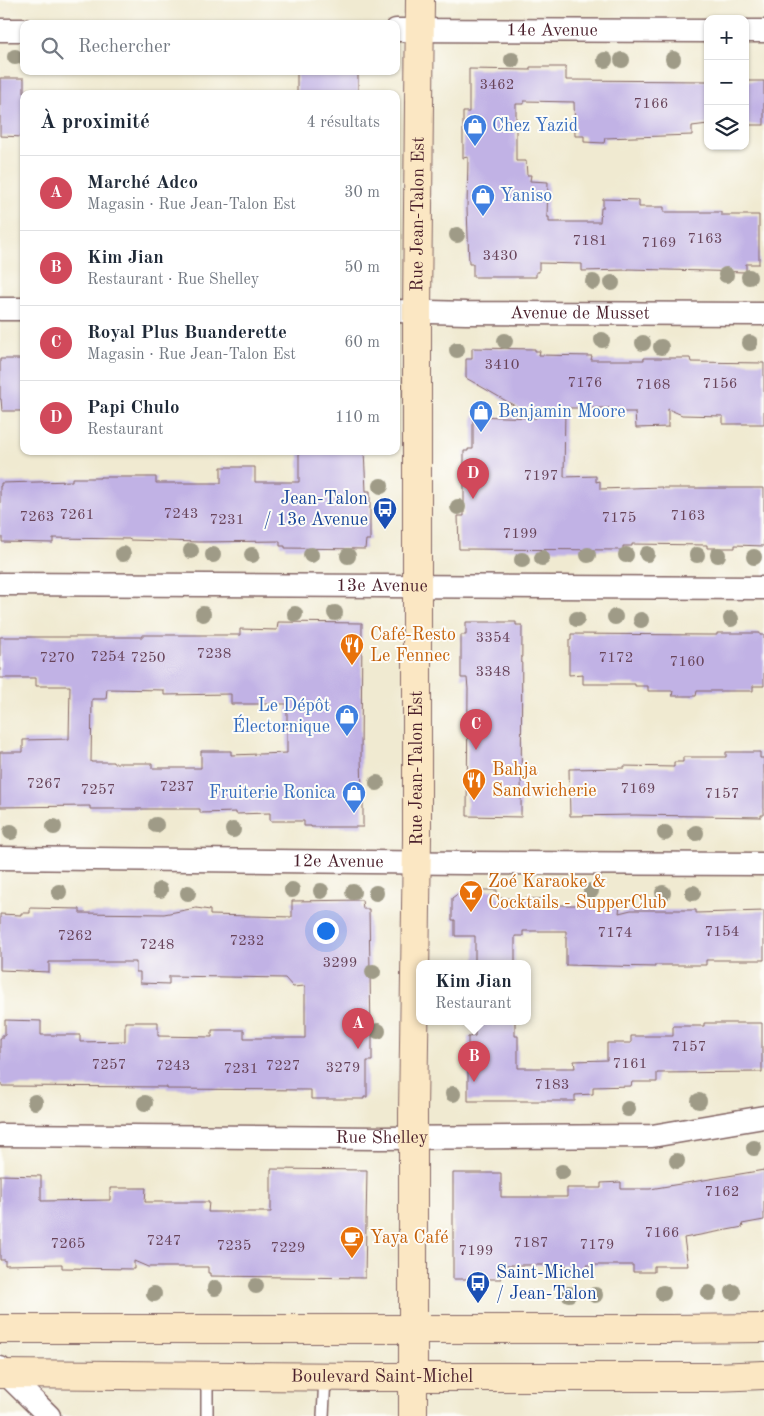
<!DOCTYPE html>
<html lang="fr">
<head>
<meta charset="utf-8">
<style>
	body { margin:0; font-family:"Old Standard TT",serif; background:#f6f6f7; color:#1f2937 }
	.controls { position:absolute; right:15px; top:15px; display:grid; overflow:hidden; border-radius:10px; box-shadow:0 1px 4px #0004 }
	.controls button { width:45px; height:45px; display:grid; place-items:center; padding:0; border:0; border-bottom:1px solid #e0e1e3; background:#fff; color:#1f2937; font:25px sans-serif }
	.you { position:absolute; left:325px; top:930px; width:18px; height:18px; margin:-12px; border:4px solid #fff; border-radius:50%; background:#1a73e8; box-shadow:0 0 0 8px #1a73e833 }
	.badge { display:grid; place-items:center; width:32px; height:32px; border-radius:50%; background:#d1495b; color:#fff; font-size:16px; font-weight:700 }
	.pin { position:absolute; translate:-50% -41px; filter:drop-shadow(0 1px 2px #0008) }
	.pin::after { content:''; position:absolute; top:26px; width:18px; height:15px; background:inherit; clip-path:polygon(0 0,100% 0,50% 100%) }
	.popup { position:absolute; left:416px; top:960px; width:115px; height:65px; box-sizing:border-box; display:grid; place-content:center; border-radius:10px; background:#fff; filter:drop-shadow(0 1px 4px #0005); font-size:16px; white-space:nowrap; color:#747a83 }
	.popup b { font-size:19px; color:#1f2937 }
	.popup::after { content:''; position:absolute; left:50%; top:100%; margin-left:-10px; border:10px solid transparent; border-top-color:#fff }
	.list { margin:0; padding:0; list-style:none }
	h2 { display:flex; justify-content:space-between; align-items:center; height:65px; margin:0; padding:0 20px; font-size:21px }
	h2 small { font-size:16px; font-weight:400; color:#747a83 }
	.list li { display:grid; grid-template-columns:32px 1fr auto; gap:15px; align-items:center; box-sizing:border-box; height:75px; padding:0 20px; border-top:1px solid #e0e1e3 }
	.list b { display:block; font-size:19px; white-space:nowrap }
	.list p { margin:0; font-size:16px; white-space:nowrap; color:#747a83 }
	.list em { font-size:16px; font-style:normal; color:#747a83 }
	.icon { flex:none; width:28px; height:28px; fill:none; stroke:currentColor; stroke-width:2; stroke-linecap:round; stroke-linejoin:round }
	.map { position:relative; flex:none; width:764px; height:1416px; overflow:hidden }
	.search { position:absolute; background:#fff; box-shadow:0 1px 4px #0004; left:20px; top:20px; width:380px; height:55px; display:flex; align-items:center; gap:12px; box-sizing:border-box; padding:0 18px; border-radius:10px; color:#747a83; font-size:19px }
	.panel { position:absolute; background:#fff; box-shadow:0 1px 4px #0004; left:20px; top:90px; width:380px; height:365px; border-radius:10px }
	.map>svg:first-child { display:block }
	.building { fill:#c1b2e5; fill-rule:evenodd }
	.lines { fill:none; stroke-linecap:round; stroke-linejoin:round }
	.service-casing { stroke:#846665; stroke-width:14 }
	.minor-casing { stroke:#846665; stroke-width:25 }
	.secondary-casing { stroke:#846665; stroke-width:30 }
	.service { stroke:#fff; stroke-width:11 }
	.minor { stroke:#fff; stroke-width:22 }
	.secondary { stroke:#fbe7c3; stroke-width:28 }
	.tree { fill:#9f9b87 }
	.labels { text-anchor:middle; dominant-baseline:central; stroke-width:4; stroke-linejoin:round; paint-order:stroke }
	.number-label { font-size:15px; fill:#68445a }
	.street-label { font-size:18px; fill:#4a1f2b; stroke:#fdfcf7 }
	.shop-label { font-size:18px; fill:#366cbe; stroke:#fdfcf7; text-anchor:start }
	.transit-label { font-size:18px; fill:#164399; stroke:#fdfcf7; text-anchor:end }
	.food-label { font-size:18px; fill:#c56008; stroke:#fdfcf7; text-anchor:start }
</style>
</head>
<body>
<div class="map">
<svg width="764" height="1416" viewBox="0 0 764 1416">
	<rect width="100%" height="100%" fill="#fdfcf7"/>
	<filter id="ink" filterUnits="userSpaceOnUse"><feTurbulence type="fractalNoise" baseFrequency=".02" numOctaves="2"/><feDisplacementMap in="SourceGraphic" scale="10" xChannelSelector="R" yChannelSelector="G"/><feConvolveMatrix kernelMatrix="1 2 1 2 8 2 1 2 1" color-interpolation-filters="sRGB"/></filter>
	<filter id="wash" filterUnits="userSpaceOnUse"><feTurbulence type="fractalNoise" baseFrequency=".0096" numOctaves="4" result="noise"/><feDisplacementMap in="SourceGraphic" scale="20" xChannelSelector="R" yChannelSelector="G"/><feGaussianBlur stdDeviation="1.12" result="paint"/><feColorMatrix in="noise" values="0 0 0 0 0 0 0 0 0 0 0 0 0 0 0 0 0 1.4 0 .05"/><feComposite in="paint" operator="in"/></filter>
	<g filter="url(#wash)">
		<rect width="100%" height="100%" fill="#f0ead1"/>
		<g id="blocks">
			<g class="building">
				<path d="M530 67H566V80L708 81V124L692 126V135L605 138 604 143 584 142V136H575L574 102 524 101V104H516V161H526L527 175H531L530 181 548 182 547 217H549V222H600L601 208H603V199L639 200V207H664V212H721V215H759V264H746V272L628 269V270L582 271V264L539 263V272H536V277H473V264H469L467 208 468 157 463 158V112H469V69L530 70Z"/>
				<rect x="297" y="71" width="61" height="23"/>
				<path d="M0 78H24V137L0 136Z"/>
				<rect x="745" y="81" width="19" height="44"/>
				<path d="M472 348 535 349V351H540L539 355 592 356 591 360H644V358H690L691 362 764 363V424H723V416L682 415 668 409V427L636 428 635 412H610V408H565L564 477 596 476V482L600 481V489L662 487V488H764V546L735 545V548H707V545L632 544V546H623V550L459 549 458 516H464V451H468V449H473V416L536 418 466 378V359H472Z"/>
				<path d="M0 359H24V411H2L1 399H0Z"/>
				<path d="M306 451H364L366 491H370V540H366L365 549 285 548V546H280V541L199 542 130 540 129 539 53 538V543L2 542V537H0V486H1V483L72 481V478H100V477H156V483H221V467H255V482H299V453H306Z"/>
				<path d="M278 622 362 623 361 757 362 794 363 793V827H311V826H304V821H270V813L236 814V812L200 813V809H90V806L0 807V752H23V740L69 739 70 686H36V678H0V637H142V635H240V629L277 630ZM107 689 164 690V695L231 694V704H287V753L231 755V751H201V768H152V763H113V762H91L92 699H106Z"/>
				<path d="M466 622H516V625H522L521 817 467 816 468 689 467 678H461V635H466Z"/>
				<path d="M717 633H760V635H764V686H753V691H697L696 696H672L673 691H648V686H635V684H583V674L569 675V640H571V634L706 635H717Z"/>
				<path d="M726 752H760V758H764V815H761V817L635 815 570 816 569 769 624 768V766L674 767V762H683V757H726Z"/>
				<path d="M463 890H497V898L550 899V905H620L619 913 631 910H696V913L764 911V960H706V965H655V967L566 965V931H523V936H515V963H475V936H455V920H452V898Z"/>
				<path d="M362 900 363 909H369L371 1034H372V1061H367V1097H364V1099H311V1090L167 1089V1087L2 1086V1084H0V1038H2V1035H5V1020L41 1021V1035H80V1042L125 1041V1022H158V1036L212 1037V1030H244V1038H305V986L293 987 285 978 169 976V984L140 983V972H136V962H49V972L0 970V914L21 915V913H30V908L80 909V913L164 914 196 908 210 910V915L292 917V901Z"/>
				<path d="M475 1021H515V1036H518V1068H575L574 1061 607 1060V1043H631V1036H673V1026H704V1023H762V1072L657 1073V1082H632L631 1086 593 1087V1094L575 1095V1101H468V1037L475 1036Z"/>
				<path d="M271 1169 367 1170 365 1278 210 1276V1273H208V1267H148L134 1261V1269L62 1268V1264L5 1265V1260H0V1175L41 1176V1201L110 1200V1188H146L145 1202H209L208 1212H271Z"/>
				<path d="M764 1170V1220L742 1224 743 1227 684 1238 688 1266H654V1272H633V1265H587V1271H566V1265H501V1279H453V1173H501V1197H567V1188H601V1183L621 1182V1189H650Z"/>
			</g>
		</g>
	</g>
	<g filter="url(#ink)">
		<use href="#blocks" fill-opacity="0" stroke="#846665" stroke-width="1"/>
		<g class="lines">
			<g class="service-casing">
				<g id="service">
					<path d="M207 1416V1376"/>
					<path d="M323 1416 325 1377"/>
				</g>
			</g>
			<g class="minor-casing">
				<g id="minor">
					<path d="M0 30H24"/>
					<path id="s1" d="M396 30 708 31"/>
					<path d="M745 31H764"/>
					<path d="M0 309H24"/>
					<path id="s2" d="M396 311 466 313 764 314"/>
					<path id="s3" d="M0 584 764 588"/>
					<path id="s4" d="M0 858 465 863 764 864"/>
					<path id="s5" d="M0 1135 380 1138 652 1136 764 1117"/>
					<path d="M0 1368 49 1416"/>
				</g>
			</g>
			<g class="secondary-casing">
				<g id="secondary">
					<path d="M0 1329H670L764 1328"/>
					<path id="s6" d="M0 1374 365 1377H716L764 1375"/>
					<path id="s7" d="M413 1416V1113L417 839V311L420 0"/>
				</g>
			</g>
			<use href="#service" class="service"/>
			<use href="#minor" class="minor"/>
			<use href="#secondary" class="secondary"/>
		</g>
		<g class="tree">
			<circle cx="15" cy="57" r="8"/>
			<circle cx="673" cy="59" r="8"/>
			<circle cx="512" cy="60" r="8"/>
			<circle cx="605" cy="60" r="8"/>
			<circle cx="622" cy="60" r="8"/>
			<circle cx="457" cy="235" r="8"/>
			<circle cx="726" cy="275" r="8"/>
			<circle cx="749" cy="277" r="8"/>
			<circle cx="593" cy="282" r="8"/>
			<circle cx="612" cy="283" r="8"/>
			<circle cx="602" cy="340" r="8"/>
			<circle cx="505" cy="341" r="8"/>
			<circle cx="643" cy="343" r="8"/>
			<circle cx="750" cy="343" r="8"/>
			<circle cx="661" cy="347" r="8"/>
			<circle cx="457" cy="350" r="8"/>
			<circle cx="381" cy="486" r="8"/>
			<circle cx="458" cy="507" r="8"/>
			<circle cx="191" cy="551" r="8"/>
			<circle cx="123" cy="554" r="8"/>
			<circle cx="647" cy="554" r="8"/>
			<circle cx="213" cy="555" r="8"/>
			<circle cx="252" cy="555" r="8"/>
			<circle cx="311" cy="555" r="8"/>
			<circle cx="588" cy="555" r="8"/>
			<circle cx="626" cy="555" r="8"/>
			<circle cx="697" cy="555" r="8"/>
			<circle cx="718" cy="555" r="8"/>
			<circle cx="348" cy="556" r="8"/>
			<circle cx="754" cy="557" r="8"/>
			<circle cx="542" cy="558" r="8"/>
			<circle cx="522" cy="560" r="8"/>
			<circle cx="335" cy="613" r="8"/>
			<circle cx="203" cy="614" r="8"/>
			<circle cx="295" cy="614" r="8"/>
			<circle cx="615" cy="617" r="8"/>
			<circle cx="577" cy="619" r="8"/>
			<circle cx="731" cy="619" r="8"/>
			<circle cx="641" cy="620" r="8"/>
			<circle cx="377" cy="783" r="8"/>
			<circle cx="156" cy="825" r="8"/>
			<circle cx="54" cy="827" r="8"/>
			<circle cx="233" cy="830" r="8"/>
			<circle cx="11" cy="832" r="8"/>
			<circle cx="665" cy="833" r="8"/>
			<circle cx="696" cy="833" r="8"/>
			<circle cx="160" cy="890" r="8"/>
			<circle cx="292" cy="890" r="8"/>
			<circle cx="321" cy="891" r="8"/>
			<circle cx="591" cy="891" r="8"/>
			<circle cx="59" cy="892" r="8"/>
			<circle cx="353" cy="892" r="8"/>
			<circle cx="188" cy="893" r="8"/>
			<circle cx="376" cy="893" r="8"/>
			<circle cx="663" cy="893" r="8"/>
			<circle cx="693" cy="893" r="8"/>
			<circle cx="373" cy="972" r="8"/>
			<circle cx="378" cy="1031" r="8"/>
			<circle cx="453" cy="1094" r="8"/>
			<circle cx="699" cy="1101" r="8"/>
			<circle cx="35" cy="1102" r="8"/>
			<circle cx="145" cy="1103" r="8"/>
			<circle cx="628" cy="1109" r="8"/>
			<circle cx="754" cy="1148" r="8"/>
			<circle cx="677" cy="1161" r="8"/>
			<circle cx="562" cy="1172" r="8"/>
			<circle cx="256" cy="1286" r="8"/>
			<circle cx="215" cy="1288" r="8"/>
			<circle cx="733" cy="1292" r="8"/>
			<circle cx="663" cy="1293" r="8"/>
			<circle cx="709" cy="1293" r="8"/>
			<circle cx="154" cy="1294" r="8"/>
			<circle cx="569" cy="1294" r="8"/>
			<circle cx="595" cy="1295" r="8"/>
		</g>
	</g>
	<defs>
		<g id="shop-pin" transform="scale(1.25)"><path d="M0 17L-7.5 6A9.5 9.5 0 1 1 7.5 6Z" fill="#3f7fe0" stroke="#fdfcf7"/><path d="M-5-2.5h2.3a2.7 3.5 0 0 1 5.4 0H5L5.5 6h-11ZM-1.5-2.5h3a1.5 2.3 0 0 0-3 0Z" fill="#fff"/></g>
		<g id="bus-pin" transform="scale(1.25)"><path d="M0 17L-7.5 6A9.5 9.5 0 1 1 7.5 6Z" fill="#1a4fb4" stroke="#fdfcf7"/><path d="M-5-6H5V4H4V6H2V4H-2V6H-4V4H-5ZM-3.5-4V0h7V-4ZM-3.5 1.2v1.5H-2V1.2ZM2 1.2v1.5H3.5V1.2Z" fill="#fff"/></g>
		<g id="restaurant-pin" transform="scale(1.25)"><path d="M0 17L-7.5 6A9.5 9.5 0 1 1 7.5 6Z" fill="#e8710a" stroke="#fdfcf7"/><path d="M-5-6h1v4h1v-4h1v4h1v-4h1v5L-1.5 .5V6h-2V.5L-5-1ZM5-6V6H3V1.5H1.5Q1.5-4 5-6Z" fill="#fff"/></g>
		<g id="bar-pin" transform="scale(1.25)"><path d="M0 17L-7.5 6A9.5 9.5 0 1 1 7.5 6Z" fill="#e8710a" stroke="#fdfcf7"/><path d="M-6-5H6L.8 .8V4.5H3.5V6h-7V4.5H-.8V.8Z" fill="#fff"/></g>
		<g id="cafe-pin" transform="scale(1.25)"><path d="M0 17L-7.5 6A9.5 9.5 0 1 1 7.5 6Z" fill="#e8710a" stroke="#fdfcf7"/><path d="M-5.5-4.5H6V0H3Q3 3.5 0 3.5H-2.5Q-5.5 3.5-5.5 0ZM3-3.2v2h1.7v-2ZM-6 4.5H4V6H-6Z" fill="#fff"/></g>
	</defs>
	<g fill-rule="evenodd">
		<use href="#shop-pin" x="475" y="126"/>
		<use href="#shop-pin" x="483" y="196"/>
		<use href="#shop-pin" x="481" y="412"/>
		<use href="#bus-pin" x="385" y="509"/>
		<use href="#restaurant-pin" x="352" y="645"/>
		<use href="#shop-pin" x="347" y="716"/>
		<use href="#restaurant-pin" x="474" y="780"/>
		<use href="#shop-pin" x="354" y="793"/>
		<use href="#bar-pin" x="471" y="892"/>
		<use href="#cafe-pin" x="352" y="1238"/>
		<use href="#bus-pin" x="478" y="1283"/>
	</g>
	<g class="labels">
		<g class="number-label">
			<text x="497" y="85">3462</text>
			<text x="651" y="104">7166</text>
			<text x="705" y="239">7163</text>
			<text x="590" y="241">7181</text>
			<text x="659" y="243">7169</text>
			<text x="500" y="256">3430</text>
			<text x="502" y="365">3410</text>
			<text x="585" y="383">7176</text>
			<text x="720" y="384">7156</text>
			<text x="653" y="385">7168</text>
			<text x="541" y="476">7197</text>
			<text x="181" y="514">7243</text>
			<text x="77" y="515">7261</text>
			<text x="688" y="516">7163</text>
			<text x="37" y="517">7263</text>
			<text x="619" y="518">7175</text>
			<text x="227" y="520">7231</text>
			<text x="520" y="534">7199</text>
			<text x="493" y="638">3354</text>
			<text x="214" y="654">7238</text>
			<text x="108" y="657">7254</text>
			<text x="57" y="658">7270</text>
			<text x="148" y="658">7250</text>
			<text x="616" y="658">7172</text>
			<text x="687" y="662">7160</text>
			<text x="493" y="672">3348</text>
			<text x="44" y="784">7267</text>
			<text x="177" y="787">7237</text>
			<text x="638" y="789">7169</text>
			<text x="98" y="790">7257</text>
			<text x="722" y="794">7157</text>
			<text x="722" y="932">7154</text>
			<text x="615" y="933">7174</text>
			<text x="75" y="936">7262</text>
			<text x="247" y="941">7232</text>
			<text x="157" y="945">7248</text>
			<text x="340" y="963">3299</text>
			<text x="689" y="1047">7157</text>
			<text x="630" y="1064">7161</text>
			<text x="109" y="1065">7257</text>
			<text x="173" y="1066">7243</text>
			<text x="283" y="1066">7227</text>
			<text x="343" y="1068">3279</text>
			<text x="241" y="1069">7231</text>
			<text x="552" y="1085">7183</text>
			<text x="722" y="1192">7162</text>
			<text x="662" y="1233">7166</text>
			<text x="164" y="1241">7247</text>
			<text x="531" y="1243">7187</text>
			<text x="68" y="1244">7265</text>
			<text x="597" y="1245">7179</text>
			<text x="234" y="1246">7235</text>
			<text x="288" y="1248">7229</text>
			<text x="476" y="1251">7199</text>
		</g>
		<g class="street-label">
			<text stroke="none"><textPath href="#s1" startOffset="156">14e Avenue</textPath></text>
			<text stroke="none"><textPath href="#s7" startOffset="1202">Rue Jean-Talon Est</textPath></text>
			<text stroke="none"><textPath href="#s2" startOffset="184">Avenue de Musset</textPath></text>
			<text stroke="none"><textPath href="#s3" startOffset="382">13e Avenue</textPath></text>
			<text stroke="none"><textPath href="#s7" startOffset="648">Rue Jean-Talon Est</textPath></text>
			<text stroke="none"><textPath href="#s4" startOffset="338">12e Avenue</textPath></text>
			<text stroke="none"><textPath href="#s5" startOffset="382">Rue Shelley</textPath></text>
			<text stroke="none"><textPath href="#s6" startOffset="382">Boulevard Saint-Michel</textPath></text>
		</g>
		<g class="shop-label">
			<text x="492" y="126">Chez Yazid</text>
			<text x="500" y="196">Yaniso</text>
			<text x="498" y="412">Benjamin Moore</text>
			<text x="330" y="706" text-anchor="end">Le Dépôt<tspan x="330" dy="21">Électornique</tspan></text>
			<text x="336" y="793" text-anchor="end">Fruiterie Ronica</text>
		</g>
		<g class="transit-label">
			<text x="368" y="499">Jean-Talon<tspan x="368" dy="21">/ 13e Avenue</tspan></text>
			<text x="496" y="1273" text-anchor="start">Saint-Michel<tspan x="496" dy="21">/ Jean-Talon</tspan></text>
		</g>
		<g class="food-label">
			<text x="370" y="635">Café-Resto<tspan x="370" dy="21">Le Fennec</tspan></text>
			<text x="492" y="770">Bahja<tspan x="492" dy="21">Sandwicherie</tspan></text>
			<text x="488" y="882">Zoé Karaoke &amp;<tspan x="488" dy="21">Cocktails - SupperClub</tspan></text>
			<text x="370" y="1238">Yaya Café</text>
		</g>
	</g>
</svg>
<div class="controls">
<button>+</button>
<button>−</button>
<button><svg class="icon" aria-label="layers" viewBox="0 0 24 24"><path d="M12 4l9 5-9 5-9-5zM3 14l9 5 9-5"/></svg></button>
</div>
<div class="you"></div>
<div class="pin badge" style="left:358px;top:1049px">A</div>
<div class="pin badge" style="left:474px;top:1082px">B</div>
<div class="popup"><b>Kim Jian</b>Restaurant</div>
<div class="pin badge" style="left:476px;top:750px">C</div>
<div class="pin badge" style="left:473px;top:499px">D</div>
<div class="search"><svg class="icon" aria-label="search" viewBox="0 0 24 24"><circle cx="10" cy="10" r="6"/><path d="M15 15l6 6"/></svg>Rechercher</div>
<section class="panel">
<h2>À proximité<small>4 résultats</small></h2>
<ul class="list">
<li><span class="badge">A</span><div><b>Marché Adco</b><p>Magasin · Rue Jean-Talon Est</p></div><em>30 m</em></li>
<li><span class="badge">B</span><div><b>Kim Jian</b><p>Restaurant · Rue Shelley</p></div><em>50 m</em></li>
<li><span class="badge">C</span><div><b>Royal Plus Buanderette</b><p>Magasin · Rue Jean-Talon Est</p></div><em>60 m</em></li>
<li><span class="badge">D</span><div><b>Papi Chulo</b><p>Restaurant</p></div><em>110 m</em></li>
</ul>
</section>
</div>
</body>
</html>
